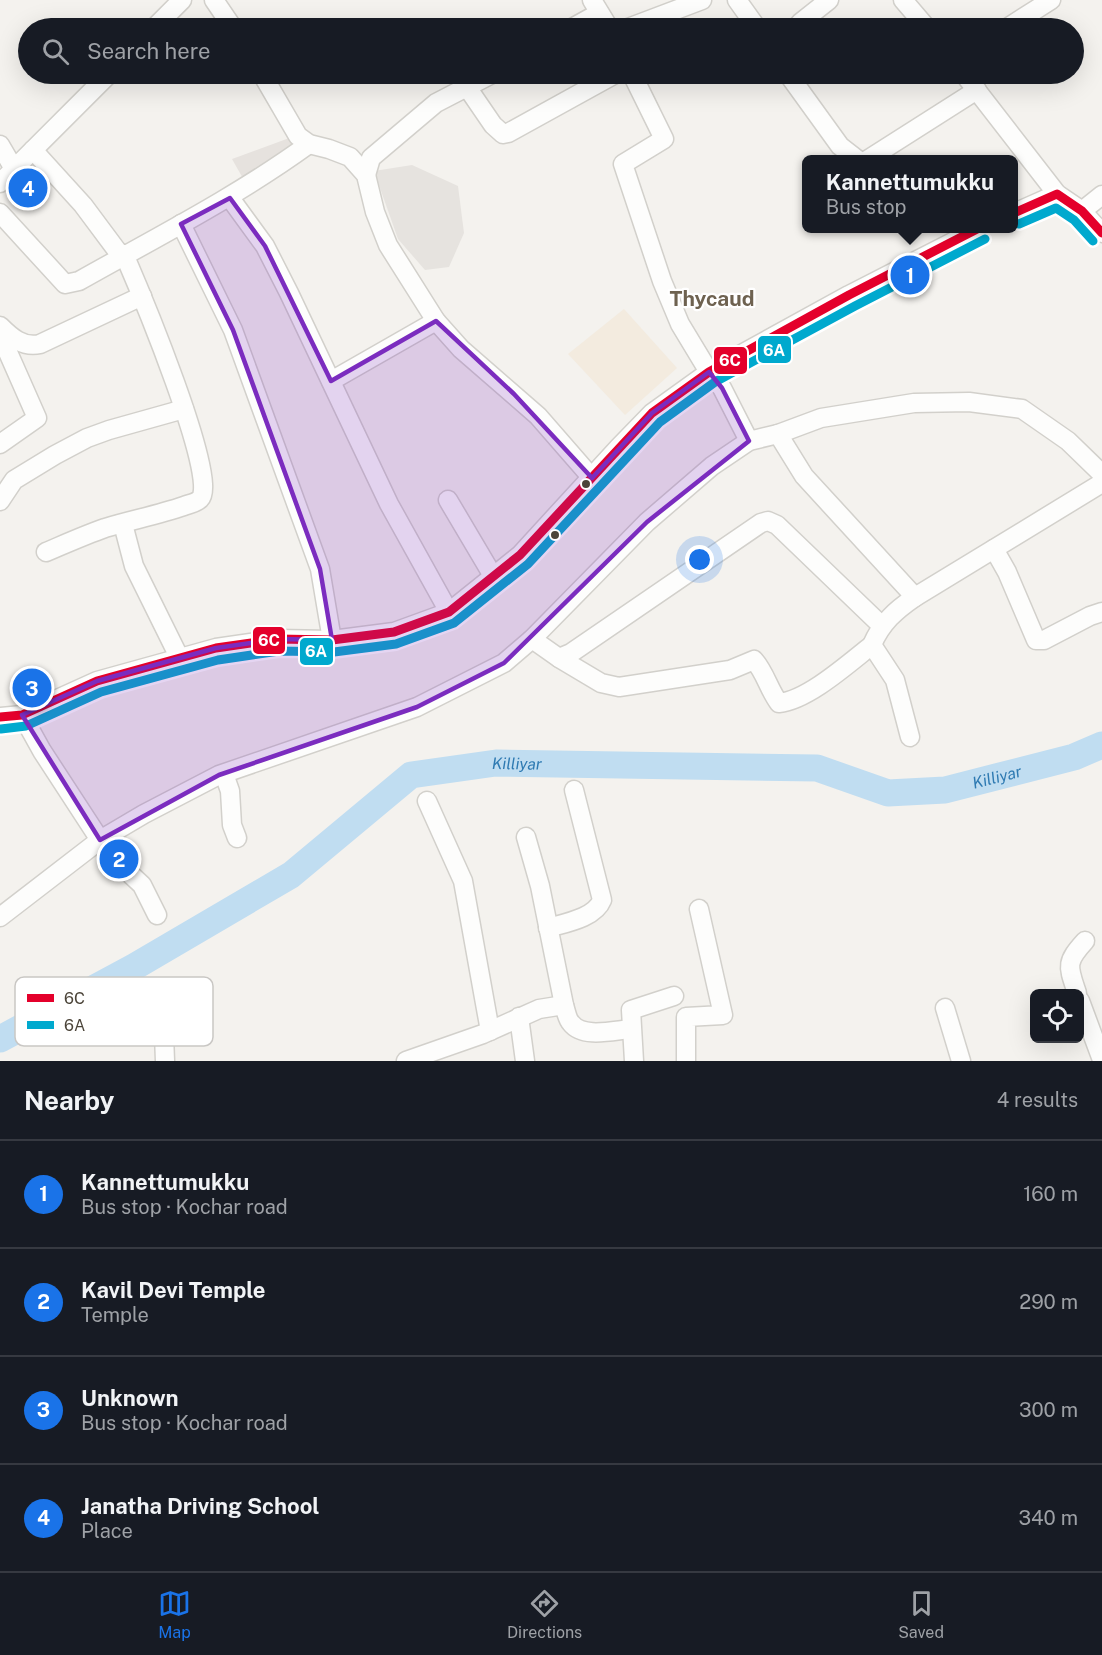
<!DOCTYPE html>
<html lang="en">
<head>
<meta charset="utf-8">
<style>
	body { margin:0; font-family:"Public Sans",sans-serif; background:#242831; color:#f1f3f6 }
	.controls { position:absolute; right:18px; bottom:18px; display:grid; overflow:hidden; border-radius:9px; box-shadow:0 6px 24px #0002 }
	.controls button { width:54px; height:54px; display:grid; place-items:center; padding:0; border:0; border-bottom:2px solid #363941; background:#171b24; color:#f1f3f6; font:30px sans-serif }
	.you { position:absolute; left:700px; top:560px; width:21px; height:21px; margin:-15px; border:4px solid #fff; border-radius:50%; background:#1a73e8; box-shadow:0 0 0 9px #1a73e833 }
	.badge { display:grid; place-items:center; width:39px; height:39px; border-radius:50%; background:#1a73e8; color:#fff; font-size:20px; font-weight:700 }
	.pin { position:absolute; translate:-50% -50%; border:3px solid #fff; box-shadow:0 2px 6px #0006 }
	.popup { position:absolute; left:802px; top:155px; width:216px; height:78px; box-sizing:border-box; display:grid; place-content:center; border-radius:9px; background:#171b24; filter:drop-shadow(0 2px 4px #0005); font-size:20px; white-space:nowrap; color:#9ea1a6 }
	.popup b { font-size:22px; color:#f1f3f6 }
	.popup::after { content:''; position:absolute; left:50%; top:100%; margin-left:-12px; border:12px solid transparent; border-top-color:#171b24 }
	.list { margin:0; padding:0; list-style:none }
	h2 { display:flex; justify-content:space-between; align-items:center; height:78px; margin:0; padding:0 24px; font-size:26px }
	h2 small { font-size:20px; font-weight:400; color:#9ea1a6 }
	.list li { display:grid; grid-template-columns:39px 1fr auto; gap:18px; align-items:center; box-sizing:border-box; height:108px; padding:0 24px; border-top:2px solid #363941 }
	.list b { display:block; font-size:22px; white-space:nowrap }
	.list p { margin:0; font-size:20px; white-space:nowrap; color:#9ea1a6 }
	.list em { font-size:20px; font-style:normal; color:#9ea1a6 }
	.icon { flex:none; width:33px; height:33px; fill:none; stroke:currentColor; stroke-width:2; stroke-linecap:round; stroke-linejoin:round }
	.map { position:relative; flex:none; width:1102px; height:1061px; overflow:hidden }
	.search { position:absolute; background:#171b24; box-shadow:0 6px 24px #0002; left:18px; right:18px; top:18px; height:66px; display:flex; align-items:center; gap:15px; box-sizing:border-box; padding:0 21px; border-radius:33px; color:#9ea1a6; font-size:22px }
	.sheet { height:510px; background:#171b24 }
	nav { display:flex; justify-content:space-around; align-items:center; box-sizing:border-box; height:84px; border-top:2px solid #363941; background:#171b24; font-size:16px; color:#9ea1a6 }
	nav a { display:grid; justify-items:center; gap:3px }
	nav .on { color:#1a73e8 }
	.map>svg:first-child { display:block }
	.commercial { fill:#f3ebdf }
	.industrial { fill:#e6e2de }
	.parking { fill:#e6e3df }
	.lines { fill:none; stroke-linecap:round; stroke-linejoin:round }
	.river { stroke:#c0ddf1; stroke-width:27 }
	.minor-casing { stroke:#d2d0cb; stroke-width:21 }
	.minor { stroke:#fdfdfc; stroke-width:18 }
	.bus-1-casing { stroke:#fff; stroke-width:14 }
	.bus-2-casing { stroke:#fff; stroke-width:14 }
	.bus-1 { stroke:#e4002b; stroke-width:9 }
	.bus-2 { stroke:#00a9ce; stroke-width:9 }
	.marked { fill:#7b2cbf; fill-opacity:0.2; stroke:#7b2cbf; stroke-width:4.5; stroke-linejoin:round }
	.bus-dot { fill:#4b4439; stroke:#fff; stroke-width:2 }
	.labels { text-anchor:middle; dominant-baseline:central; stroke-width:4.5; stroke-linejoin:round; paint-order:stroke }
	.water-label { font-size:16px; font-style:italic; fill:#2e7ab2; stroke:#fff }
	.district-label { font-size:21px; font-weight:bold; fill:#6e6250; stroke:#fff }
	.key { fill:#fff; stroke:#c9c7c4; stroke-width:1.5 }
	.key-label { font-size:16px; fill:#4b4439 }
	.line-badge { stroke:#fff; stroke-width:2 }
	.badge-label { font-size:16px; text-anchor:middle; font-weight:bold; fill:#fff }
</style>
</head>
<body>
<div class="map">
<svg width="1102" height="1061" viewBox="0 0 1102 1061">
	<rect width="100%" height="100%" fill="#f4f2ee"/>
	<path class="commercial" d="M624 309 677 368 625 415 568 354Z"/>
	<path class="industrial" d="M292 137 303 148 245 182 232 159Z"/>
	<path class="parking" d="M412 165 458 186 464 233 449 267 425 270 398 239 374 171Z"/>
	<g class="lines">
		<path class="river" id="s1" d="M0 1039 134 967 291 875 411 775 496 763 817 768 888 793 945 790 1074 757 1102 745"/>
		<g class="minor-casing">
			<g id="minor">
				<path d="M214 0 233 28"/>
				<path d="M592 0 609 28"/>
				<path d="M737 0 757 28"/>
				<path d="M903 0 927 28"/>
				<path d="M800 23 829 0"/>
				<path d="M154 28 182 0"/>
				<path d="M572 28 599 13"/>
				<path d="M628 28 702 0"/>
				<path d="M1007 28 1051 0"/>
				<path d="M262 74 298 136 309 144 329 149 350 157 366 175 375 212 388 245 436 321 461 349 538 416 592 478"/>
				<path d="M632 74 664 139 623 164 662 281 680 324 709 372 722 388 749 441"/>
				<path d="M788 74 840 146 858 160"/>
				<path d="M964 74 1057 194 1082 211 1102 233"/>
				<path d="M467 87 493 125 503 134 508 133 615 74"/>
				<path d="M0 145 14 169"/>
				<path d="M33 150 83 205 121 256"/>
				<path d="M867 160 977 90"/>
				<path d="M366 175 371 158 436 103 492 74"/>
				<path d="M0 183 109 74"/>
				<path d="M230 198 265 246 289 293 389 504 449 612"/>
				<path d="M1082 211 1102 195"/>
				<path d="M0 213 65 284 79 281C157 237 236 197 309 144"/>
				<path d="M1014 213 1057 194"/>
				<path d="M181 224 233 330 320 569 332 640"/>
				<path d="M0 326C11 337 23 348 40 344L142 296"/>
				<path d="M331 381 436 321"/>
				<path d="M778 434 804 476 915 597"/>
				<path d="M0 444 37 418 3 341"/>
				<path d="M448 500 493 576"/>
				<path d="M0 501 14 480 55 455 87 438 109 430 184 409"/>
				<path d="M123 524 134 566 179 657"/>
				<path d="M994 549 1007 572 1036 640H1044L1090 616 1102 612"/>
				<path d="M46 552C65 544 85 535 105 528 131 520 158 515 184 506 189 504 196 503 200 499 220 480 137 284 124 254"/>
				<path d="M532 639 559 658 571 653 761 523 768 521 777 525 882 626"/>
				<path d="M559 658 601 683 619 687 730 670 754 660C765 672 769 690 779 703 808 700 849 663 872 645"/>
				<path d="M22 715 42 751 100 840 114 859 142 885 157 915"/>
				<path d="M0 717 22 715 97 681 216 648 278 639 332 640 394 632 449 612 520 555 618 448 652 413 709 372 849 295 980 228"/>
				<path d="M910 737 895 680 872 645C881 623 896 610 915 597L1102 483"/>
				<path d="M224 774 230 791 232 825 237 838"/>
				<path d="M427 801 463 881 490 1031"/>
				<path d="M526 837 540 886 564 1005C566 1011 567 1019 571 1023 583 1039 615 1030 631 1029"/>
				<path d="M0 917 100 840 144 814 219 775 417 707 504 663 532 639 647 522 712 466 749 441 778 434 821 418 914 403 969 402 1022 409 1068 441 1102 474"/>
				<path d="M548 928C565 923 595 918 602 900L574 790"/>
				<path d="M1077 993C1068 966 1065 963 1085 941"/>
				<path d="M1080 1001 1102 1060"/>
				<path d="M945 1008 961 1061"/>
				<path d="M163 1009 165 1061"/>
				<path d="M519 1017 525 1061"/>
				<path d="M406 1061 483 1034 539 1009 564 1005"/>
				<path d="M634 1061 631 1010 674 996"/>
				<path d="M686 1061V1017L723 1015 699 909"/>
			</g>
		</g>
		<use href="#minor" class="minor"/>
		<g class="bus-1-casing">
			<g id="bus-1">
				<path d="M1014 213 1057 194 1082 211 1102 233"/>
				<path d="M0 717 22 715 97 681 216 648 278 639 332 640 394 632 449 612 520 555 652 413 709 372 849 295 979 228"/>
			</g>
		</g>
		<g class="bus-2-casing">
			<g id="bus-2">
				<path d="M1019 224 1056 208 1074 220 1093 241"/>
				<path d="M1 729 26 726 101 692 218 660 279 651 334 652 396 644 454 623 528 564 660 422 715 382 855 306 985 239"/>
			</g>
		</g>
		<use href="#bus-1" class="bus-1"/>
		<use href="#bus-2" class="bus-2"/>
	</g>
	<path class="marked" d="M230 198 265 246 331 381 436 321 514 394 592 478 652 413 709 372 722 388 749 441 647 522 504 663 417 707 219 775 100 840 22 715 97 681 216 648 278 639 332 640 320 569 233 330 181 224Z"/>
	<g class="bus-dot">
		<circle cx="586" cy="484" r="5"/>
		<circle cx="555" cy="535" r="5"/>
	</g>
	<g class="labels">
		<g class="water-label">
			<text stroke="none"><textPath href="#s1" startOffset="597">Killiyar</textPath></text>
			<text stroke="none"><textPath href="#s1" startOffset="1083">Killiyar</textPath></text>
		</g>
		<g class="district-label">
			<text x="712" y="298">Thycaud</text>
		</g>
	</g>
	<rect x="15" y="977" width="198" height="69" rx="9" class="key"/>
	<rect x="27" y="994" width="27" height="8" fill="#e4002b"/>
	<rect x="27" y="1021" width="27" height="8" fill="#00a9ce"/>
	<g class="key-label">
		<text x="64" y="1004">6C</text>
		<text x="64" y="1031">6A</text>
	</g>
	<g class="line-badge">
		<rect x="757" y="335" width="35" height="29" rx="6" fill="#00a9ce"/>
		<rect x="713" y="346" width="35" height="29" rx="6" fill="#e4002b"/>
		<rect x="252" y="626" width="34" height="29" rx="6" fill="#e4002b"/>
		<rect x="299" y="637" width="35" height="29" rx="6" fill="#00a9ce"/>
	</g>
	<g class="badge-label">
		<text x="774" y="356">6A</text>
		<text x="730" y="366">6C</text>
		<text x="269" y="646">6C</text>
		<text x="316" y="657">6A</text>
	</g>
</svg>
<div class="controls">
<button><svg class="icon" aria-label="locate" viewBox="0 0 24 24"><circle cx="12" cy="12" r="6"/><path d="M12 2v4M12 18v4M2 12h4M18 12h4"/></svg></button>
</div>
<div class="you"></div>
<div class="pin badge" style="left:910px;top:275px">1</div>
<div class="popup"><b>Kannettumukku</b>Bus stop</div>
<div class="pin badge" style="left:119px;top:859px">2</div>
<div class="pin badge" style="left:32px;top:688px">3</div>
<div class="pin badge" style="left:28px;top:188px">4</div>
<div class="search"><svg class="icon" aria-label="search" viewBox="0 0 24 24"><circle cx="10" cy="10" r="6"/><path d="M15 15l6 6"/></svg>Search here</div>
</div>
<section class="sheet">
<h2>Nearby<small>4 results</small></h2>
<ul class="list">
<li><span class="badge">1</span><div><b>Kannettumukku</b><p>Bus stop · Kochar road</p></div><em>160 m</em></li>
<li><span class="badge">2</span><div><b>Kavil Devi Temple</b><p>Temple</p></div><em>290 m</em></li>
<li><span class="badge">3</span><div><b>Unknown</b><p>Bus stop · Kochar road</p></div><em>300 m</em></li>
<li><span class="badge">4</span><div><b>Janatha Driving School</b><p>Place</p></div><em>340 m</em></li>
</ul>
</section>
<nav>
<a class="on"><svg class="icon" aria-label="map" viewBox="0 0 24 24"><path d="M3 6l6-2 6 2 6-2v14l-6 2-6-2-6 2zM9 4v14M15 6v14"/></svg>Map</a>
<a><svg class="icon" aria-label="directions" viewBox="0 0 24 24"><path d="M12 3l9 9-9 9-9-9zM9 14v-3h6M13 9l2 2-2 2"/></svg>Directions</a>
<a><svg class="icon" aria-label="saved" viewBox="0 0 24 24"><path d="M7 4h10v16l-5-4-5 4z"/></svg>Saved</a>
</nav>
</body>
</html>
